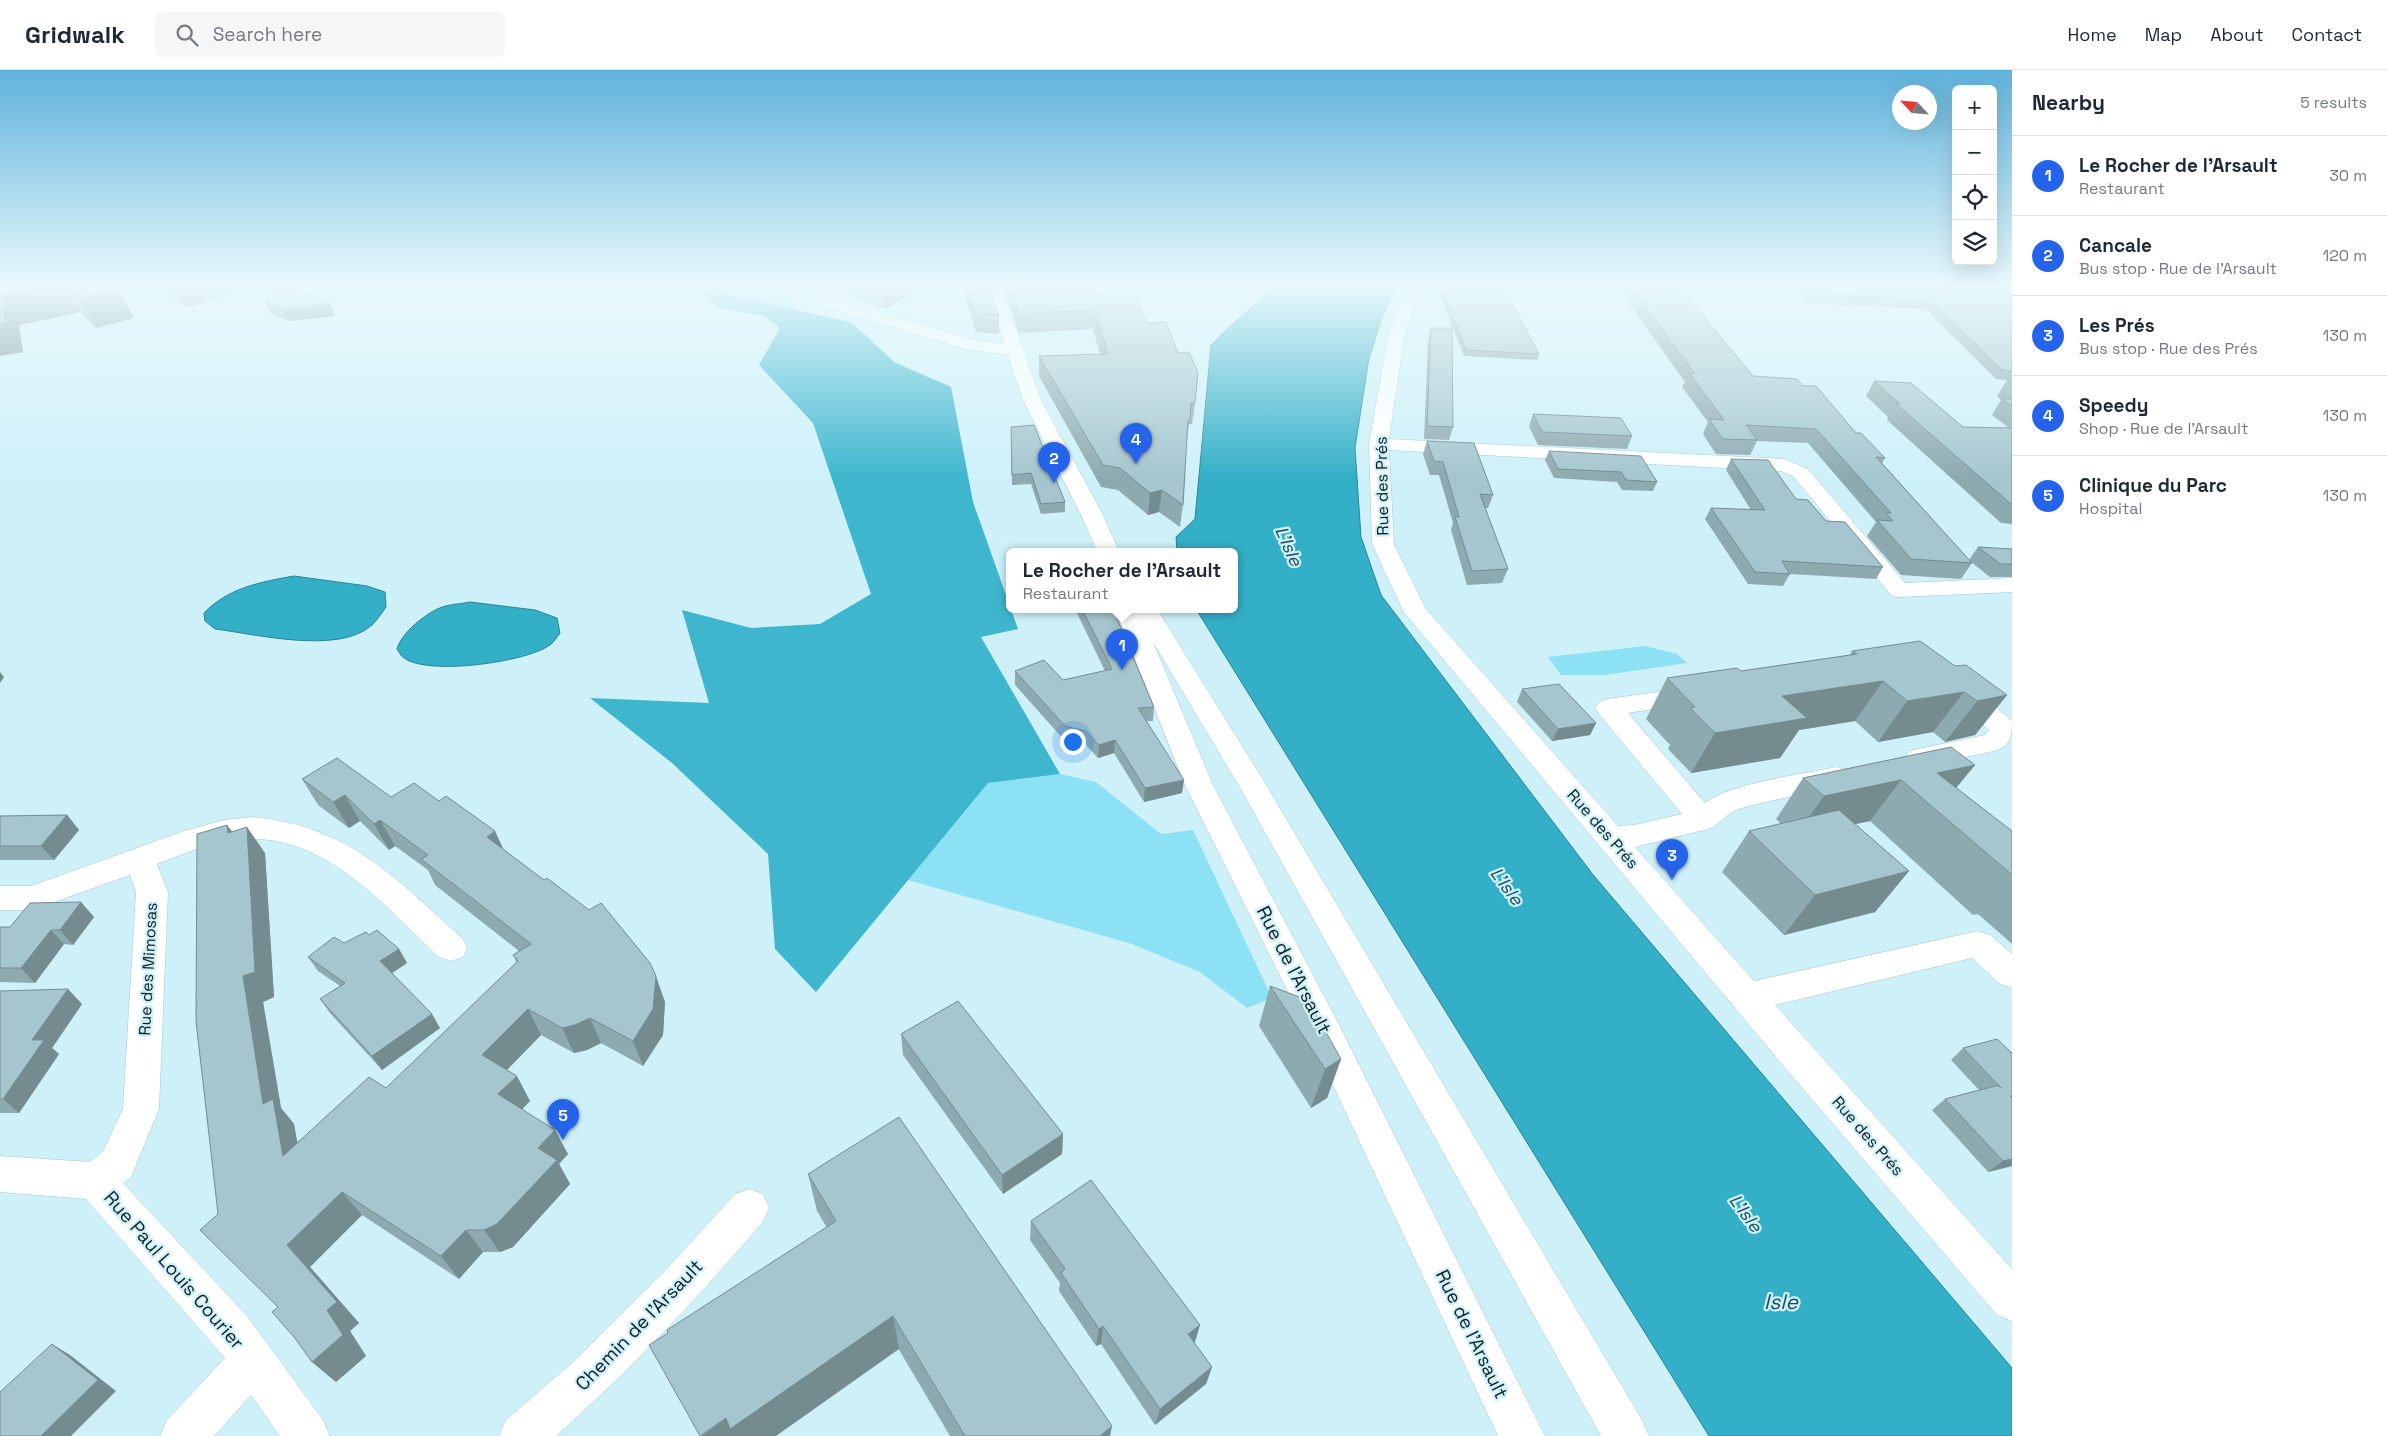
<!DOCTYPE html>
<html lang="en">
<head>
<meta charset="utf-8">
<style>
	body { margin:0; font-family:"Space Grotesk",sans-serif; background:#f6f6f7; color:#1f2937 }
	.controls { position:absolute; right:15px; top:15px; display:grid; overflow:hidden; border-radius:8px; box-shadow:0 5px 20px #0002 }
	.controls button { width:45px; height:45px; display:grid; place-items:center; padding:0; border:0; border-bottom:1px solid #e0e1e3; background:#fff; color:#1f2937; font:25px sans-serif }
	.compass { position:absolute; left:1892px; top:15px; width:45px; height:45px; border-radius:50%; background:#fff; box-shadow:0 5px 20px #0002; rotate:296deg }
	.you { position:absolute; left:1072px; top:671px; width:18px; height:18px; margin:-12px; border:4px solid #fff; border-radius:50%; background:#1a73e8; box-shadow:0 0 0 8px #1a73e833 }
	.badge { display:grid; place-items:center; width:32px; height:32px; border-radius:50%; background:#2563eb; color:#fff; font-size:16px; font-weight:700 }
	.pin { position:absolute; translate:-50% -41px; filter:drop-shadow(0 1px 2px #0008) }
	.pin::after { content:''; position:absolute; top:26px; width:18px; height:15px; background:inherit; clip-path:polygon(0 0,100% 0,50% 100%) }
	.popup { position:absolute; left:1006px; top:478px; width:232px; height:65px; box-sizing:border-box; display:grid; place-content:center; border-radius:8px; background:#fff; filter:drop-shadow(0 1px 4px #0005); font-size:16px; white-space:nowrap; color:#747a83 }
	.popup b { font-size:19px; color:#1f2937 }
	.popup::after { content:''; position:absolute; left:50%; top:100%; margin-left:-10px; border:10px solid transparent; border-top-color:#fff }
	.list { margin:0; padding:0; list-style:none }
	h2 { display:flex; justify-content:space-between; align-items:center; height:65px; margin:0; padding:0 20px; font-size:21px }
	h2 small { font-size:16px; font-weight:400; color:#747a83 }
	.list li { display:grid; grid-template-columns:32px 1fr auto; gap:15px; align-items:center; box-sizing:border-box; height:80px; padding:0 20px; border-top:1px solid #e0e1e3 }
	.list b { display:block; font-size:19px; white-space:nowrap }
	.list p { margin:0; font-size:16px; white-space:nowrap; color:#747a83 }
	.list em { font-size:16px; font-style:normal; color:#747a83 }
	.icon { flex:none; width:28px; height:28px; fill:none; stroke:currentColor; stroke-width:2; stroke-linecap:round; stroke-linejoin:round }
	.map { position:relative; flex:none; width:2012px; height:1366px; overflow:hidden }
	header { display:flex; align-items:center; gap:30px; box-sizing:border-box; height:70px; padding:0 25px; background:#fff; border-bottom:1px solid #e0e1e3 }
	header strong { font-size:24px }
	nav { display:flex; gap:28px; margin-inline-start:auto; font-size:18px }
	.search { width:350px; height:45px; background:#f6f6f7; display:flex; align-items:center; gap:12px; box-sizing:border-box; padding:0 18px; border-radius:8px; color:#747a83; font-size:19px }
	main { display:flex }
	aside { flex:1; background:#fff }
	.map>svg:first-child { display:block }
	.green { fill:#8de1f4 }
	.forest { fill:#3db6ce }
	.water { fill:#33afc7; stroke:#298496 }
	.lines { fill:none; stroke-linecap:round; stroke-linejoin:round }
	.minor-casing { stroke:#a5c7ce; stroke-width:1 }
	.secondary-casing { stroke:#a5c7ce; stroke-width:1 }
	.minor { fill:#fff; fill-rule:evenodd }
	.secondary { fill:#fff; fill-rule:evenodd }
	.wall { fill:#8eaab1 }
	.shaded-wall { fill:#748b90 }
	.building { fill:#a5c6ce; stroke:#748b90 }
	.labels { text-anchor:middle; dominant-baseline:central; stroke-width:4.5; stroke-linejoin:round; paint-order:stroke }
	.street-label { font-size:16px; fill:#132023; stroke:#cef1f9 }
	.water-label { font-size:18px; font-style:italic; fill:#1c4f59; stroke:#cef1f9 }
	.near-street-label { font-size:19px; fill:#132023; stroke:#cef1f9 }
	.near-water-label { font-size:21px; font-style:italic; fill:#1c4f59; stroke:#cef1f9 }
</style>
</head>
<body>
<header>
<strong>Gridwalk</strong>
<div class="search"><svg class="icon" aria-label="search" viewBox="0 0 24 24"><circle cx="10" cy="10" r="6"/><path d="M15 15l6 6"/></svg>Search here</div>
<nav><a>Home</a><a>Map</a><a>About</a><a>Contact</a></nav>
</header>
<main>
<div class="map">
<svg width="2012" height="1366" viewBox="0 0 2012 1366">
	<rect width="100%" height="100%" fill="#cef1f9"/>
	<g class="green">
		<path d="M719 217H777L800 242 721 224Z"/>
		<path d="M1645 576 1677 584 1687 593 1604 605H1561L1548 587Z"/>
		<path d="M1060 704 1096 712 1161 764 1193 760 1272 928 1247 938 1200 902 1132 874 908 810 988 713Z"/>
	</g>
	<path class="forest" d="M699 217H719L721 224 851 252 894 292 951 317 973 432 1018 559 981 567 1060 704 988 713 816 922 775 879 768 784 672 693 590 628 709 633 682 540 751 558 820 554 871 524 813 353 759 295 780 258 764 246 715 237Z"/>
	<g class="water">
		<path d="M1274 217H1397L1383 245 1369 288 1355 378 1361 467 1381 525 1594 806 2012 1298V1366H1709L1196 539H1234V481H1177L1176 467 1195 449 1211 275C1231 254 1253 237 1274 217Z"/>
		<path d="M294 506 367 516 385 522 386 537C382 543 377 550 372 555 339 585 255 564 215 559L205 551 204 543C228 518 260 512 294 506Z"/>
		<path d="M470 532 535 540 557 548 560 563C557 567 554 572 550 575 527 592 428 606 404 588 401 586 399 582 397 579 401 563 426 543 442 537 451 534 461 534 470 532Z"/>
	</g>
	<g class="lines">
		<g class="minor-casing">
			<g id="minor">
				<path d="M1405 217H1420L1404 267 1389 369 1785 389 1808 399 1905 513 2012 508V522L1899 527 1891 525 1794 407 1781 401 1389 380 1394 474 1426 539 1618 756 1634 755 1682 744 1599 644 1595 638 1599 632 1608 629 1692 617 1701 619 1705 625 1701 631 1628 643 1705 733C1733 712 1801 705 1836 697L1846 700 1850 707 1846 714 1748 736 1733 741 1712 758 1635 777 1754 911 1978 861 1990 865 2012 884V918L2000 914 1972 888 1775 935 2012 1199V1251L1997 1245 1781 993 1403 541 1372 474 1369 374 1388 267Z"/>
				<path d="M826 227 974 270 1017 276 1023 277 1025 281 1023 285 1017 286 966 279 820 235 818 232 820 229Z"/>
				<path d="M1962 614 1971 616 2012 651C2012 667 2010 677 1994 681L1919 697 1909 695 1905 688 1909 681 1985 665 1989 660 1949 622 1953 616Z"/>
				<path d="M253 747C348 756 396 808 463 869L467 878 463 887 451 891 439 887C388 839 329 768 252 769 219 769 188 782 157 794L168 822 159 1039 131 1107 123 1113 247 1246 323 1350 330 1366H280L251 1325 214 1366H160L167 1350 225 1288 86 1129 0 1122V1086L90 1092 103 1081 123 1039 136 822 130 805 32 840H0V816H31L184 761 224 750Z"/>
				<path d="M749 1119 763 1124 769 1138 763 1152C698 1227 631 1300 556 1366H499L506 1350 571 1294 663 1203 735 1124Z"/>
			</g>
		</g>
		<g class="secondary-casing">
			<g id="secondary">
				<path d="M985 217H1001L1041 330 1102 443 1119 481H1097L1080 443 1023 330Z"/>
				<path d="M1115 539H1157L1265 713 1642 1350 1649 1366H1601L1242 721 1153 572 1213 715 1333 943 1545 1366H1498L1307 960 1185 715Z"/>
			</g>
		</g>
		<use href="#minor" class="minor"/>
		<use href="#secondary" class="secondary"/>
	</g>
	<g class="wall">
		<path d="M0 217H116L134 248 96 258 81 242 19 255 23 282 0 286Z"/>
		<path d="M156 217H254L188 237Z"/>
		<path d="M827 217H924L885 239Z"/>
		<path d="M962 217H989L999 245V264L976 262Z"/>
		<path d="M1003 217H1070V219L1095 226 1146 253 1195 333 1192 354H1189L1187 371H1186L1183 435 1180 457 1159 442 1148 445 1118 420 1101 417 1039 306V286L1100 284 1093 259 1019 263Z"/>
		<path d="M1439 217H1479L1539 284 1537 290 1464 286 1438 221Z"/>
		<path d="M1617 217H1679L1753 306 1803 316 1885 388 1882 393 1969 490 1978 477 2012 479V507H1990L1971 492 1972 493 1961 509 1901 505 1867 466 1876 452 1808 373 1757 371 1750 385 1716 384 1703 364 1708 352 1682 317 1685 312Z"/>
		<path d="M1791 217H1980L2012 220V454L2001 453 1887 350 1888 347 1866 326 1874 311 1963 357 2009 358 1992 345 2001 330 1997 326 2007 310 1996 309 1926 239 1807 233Z"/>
		<path d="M265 232 335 246 288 251 271 244Z"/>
		<path d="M1431 258 1453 357 1449 370 1424 369 1428 270Z"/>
		<path d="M1533 344 1632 366 1627 379 1538 375 1529 357Z"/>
		<path d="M1011 357 1065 432V442L1041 444 1031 414 1012 415Z"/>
		<path d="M1427 371 1493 425 1488 438H1485L1508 499 1502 513 1467 515 1451 460 1453 453 1439 405H1430L1423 384Z"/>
		<path d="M1549 381 1657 412 1653 421 1622 420 1617 412 1554 408 1545 390Z"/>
		<path d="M1731 389 1796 429 1826 451 1883 497 1876 509 1790 504 1783 516 1748 514 1705 449 1711 438 1751 440 1726 400Z"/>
		<path d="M1075 539H1113L1154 637 1153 651H1146L1182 723 1144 732 1114 683 1098 688 1085 674 1064 670 1015 615V601L1063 610 1105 601Z"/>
		<path d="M1852 581 1955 596 2007 625 1975 665 1945 672 1933 662 1878 672 1855 651 1799 660 1780 688 1691 703 1668 679 1670 675 1646 649 1667 608 1741 601 1850 585Z"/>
		<path d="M1522 619 1596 653 1590 665 1552 671 1517 632Z"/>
		<path d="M1975 695 1956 718 2012 761V874L1978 844 1973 845 1870 751 1855 754 1909 801 1875 842 1784 865 1722 802 1749 761 1781 754 1776 749 1803 708Z"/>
		<path d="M302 709 391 727 504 780 665 932 663 965 643 996 601 973 587 980 574 983 541 965 507 1000 530 1031 522 1039 568 1084 559 1094 570 1114 513 1177 500 1182H483L459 1209 362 1145 310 1197 359 1253 350 1261 366 1286 336 1312 312 1292 278 1237 218 1144 227 755 232 761 265 783 274 927 263 932 281 1038 294 1054 297 1072 386 1018 517 893 513 885 519 881 435 815 428 800 395 776 389 780 360 751 349 758 318 735Z"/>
		<path d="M67 745 79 760 54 790H0V746Z"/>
		<path d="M94 847 73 875 64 874 35 913 0 912V857H10Z"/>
		<path d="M369 865 399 879 407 893 392 903 440 958 382 1000 330 943 320 929 340 916 318 901 308 887Z"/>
		<path d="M1270 916 1341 989 1327 1028 1311 1038 1259 956Z"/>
		<path d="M0 921 82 934 52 978 59 984 19 1043H0Z"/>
		<path d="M901 964 1063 1064 1062 1084 1003 1124 903 985Z"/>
		<path d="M1963 978 2012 983V1096L1988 1102 1932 1040 1945 1029 1979 1020 1951 990Z"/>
		<path d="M808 1104 1110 1366H950L817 1141Z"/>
		<path d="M1031 1151 1195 1272 1194 1273 1212 1297 1206 1314 1155 1355 1101 1274 1096 1276 1059 1221 1060 1213 1030 1170Z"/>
	</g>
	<g class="shaded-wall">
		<path d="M46 217H67L81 242 19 255 23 282 0 286V253L2 226Z"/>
		<path d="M178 217H254L188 237Z"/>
		<path d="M890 217H924L885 239 884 221Z"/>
		<path d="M118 219 134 248 96 258 80 229Z"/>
		<path d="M331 234 335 246 288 251 283 240Z"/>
		<path d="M1162 420 1159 442 1148 445 1150 423Z"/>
		<path d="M0 602 4 607 0 613Z"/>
		<path d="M1883 611 1855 651 1799 660 1780 688 1691 703 1715 663 1782 626Z"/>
		<path d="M1964 622 1933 662 1878 672 1907 631Z"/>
		<path d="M2007 625 1975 665 1945 672 1977 631Z"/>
		<path d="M1596 653 1590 665 1552 671 1558 659Z"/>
		<path d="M1115 670 1114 683 1098 688 1099 675Z"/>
		<path d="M1975 695 1941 736 1937 703Z"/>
		<path d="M1184 710 1182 723 1144 732 1145 718Z"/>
		<path d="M1901 710 1870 751 1795 767 1824 726Z"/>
		<path d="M345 725 360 751 349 758 333 732Z"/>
		<path d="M67 745 79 760 54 790 41 776Z"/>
		<path d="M380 750 395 776 389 780 374 754Z"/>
		<path d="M227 755 245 781 228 763Z"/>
		<path d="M247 757 265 783 274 927 263 932 281 1038 294 1054 304 1110 283 1086 263 1034 243 906Z"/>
		<path d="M495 761 507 787 487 767Z"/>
		<path d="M1909 801 1875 842 1784 865 1815 825Z"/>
		<path d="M81 832 94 847 73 875 60 860Z"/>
		<path d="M51 860 64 874 35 913 21 898Z"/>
		<path d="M399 879 407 893 389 905 380 891Z"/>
		<path d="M656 906 665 932 663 965 643 996 633 971Z"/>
		<path d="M68 919 82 934 52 978 59 984 19 1043 3 1029 32 970Z"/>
		<path d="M528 939 541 965 497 1010 482 985Z"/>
		<path d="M432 944 440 958 382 1000 372 986Z"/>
		<path d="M590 948 601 973 587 980 574 983 562 958Z"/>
		<path d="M1341 989 1327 1028 1311 1038 1325 999Z"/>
		<path d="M517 1006 530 1031 513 1049 498 1024Z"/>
		<path d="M555 1060 568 1084 559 1094 570 1114 513 1177 500 1182 484 1160 538 1078Z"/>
		<path d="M1063 1064 1062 1084 1003 1124 1002 1105Z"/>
		<path d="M2012 1089V1096L1988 1102 2003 1091Z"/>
		<path d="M342 1122 362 1145 310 1197 359 1253 350 1261 366 1286 336 1312 312 1292 287 1175Z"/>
		<path d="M466 1160 483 1182 459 1209 441 1186Z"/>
		<path d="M893 1246 899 1279 776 1366H701L726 1348Z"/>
		<path d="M1200 1255 1195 1272 1183 1282 1188 1264Z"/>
		<path d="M1103 1256 1101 1274 1096 1276 1099 1259Z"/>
		<path d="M52 1274 70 1285 116 1321 71 1366H41Z"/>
		<path d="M1212 1297 1206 1314 1155 1355 1160 1339Z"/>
		<path d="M1112 1356 1110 1366H1100Z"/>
	</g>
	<g class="building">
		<path d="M0 217H46L2 226 5 252 0 253Z"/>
		<path d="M69 217H116L118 219 80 229Z"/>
		<path d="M274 217H289L331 234 283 240 265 232Z"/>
		<path d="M874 217H890L884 221Z"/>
		<path d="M967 217H989L999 245 975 243Z"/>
		<path d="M1010 217H1070V219H1093L1095 226 1135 225 1146 253 1166 252 1178 283 1189 282 1198 303 1195 333H1191L1190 350H1188L1183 435 1162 420 1150 423 1120 398 1103 395 1039 286 1108 284 1094 240 1019 244Z"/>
		<path d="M1441 217H1479L1504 219 1539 284 1466 280Z"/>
		<path d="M1631 217H1679L1753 306 1797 309 1803 316H1816L1856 363H1861L1885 388 1876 387 1972 493 1911 489 1877 450 1893 451 1886 443H1891L1816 359 1746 355 1757 370 1723 369 1709 349 1724 350 1689 303 1695 304Z"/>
		<path d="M1804 217H1980L2012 220V301L2002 300 1931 230 1811 224Z"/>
		<path d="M1431 258H1452L1453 357 1427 356Z"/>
		<path d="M2007 310 2012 311V315Z"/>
		<path d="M1874 311 1911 313 1963 357 2012 358V435L1896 334H1900Z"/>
		<path d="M2002 329H2012V336Z"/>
		<path d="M1533 344 1621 348 1632 366 1542 362Z"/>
		<path d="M1034 355 1065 432 1041 434 1031 403 1012 405 1011 357Z"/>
		<path d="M1427 371 1474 373 1493 425 1480 424 1508 499 1472 501 1455 447H1459L1443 392 1434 391Z"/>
		<path d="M1549 381 1641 386 1657 412 1626 410 1621 402 1558 399Z"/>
		<path d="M1731 389 1768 390 1796 429 1808 430 1826 451 1845 452 1883 497 1782 491 1790 504 1755 502 1711 438 1765 440Z"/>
		<path d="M1978 477 2012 479V494H2000Z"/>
		<path d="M1082 539H1113L1154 637 1138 638 1184 710 1145 718 1115 670 1099 675 1086 661 1065 656 1015 601 1044 590 1063 610 1112 599Z"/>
		<path d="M1920 571 1955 596 1966 595 2007 625 1977 631 1964 622 1907 631 1883 611 1782 626 1807 648 1715 663 1690 638 1695 637 1667 608 1737 598 1741 601 1857 584 1852 581Z"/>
		<path d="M1559 614 1596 653 1558 659 1522 619Z"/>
		<path d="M1951 677 1975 695 1937 703 2012 761V804H2011L1901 710 1824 726 1803 708Z"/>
		<path d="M337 688 391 727 414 713 439 731 446 726 495 761 487 767 544 810 547 808 589 840 601 833 650 893 656 906 653 939 633 971 590 948 575 955 562 958 528 939 482 985 517 1006 498 1024 555 1060 538 1078 557 1090 497 1154 484 1160H466L441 1186 342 1122 287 1175 337 1232 327 1240 343 1265 312 1292 294 1267 272 1242 278 1237 200 1160 218 1144 196 951 197 764 227 755 228 763 247 757 255 902 243 906 263 1034 273 1029 283 1086 369 1007 386 1018 518 891 513 885 531 874 421 789 428 785 380 750 374 754 345 725 333 732 302 709Z"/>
		<path d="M1839 740 1909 801 1815 825 1749 761Z"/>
		<path d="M67 745 41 776H0V746Z"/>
		<path d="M81 832 60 860H51L21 898H0V857H10L30 833Z"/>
		<path d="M377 860 399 879 380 891 432 944 372 986 320 929 345 913 308 887 334 867 344 873 366 862 369 865Z"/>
		<path d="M1270 916 1308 930 1341 989 1325 999Z"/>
		<path d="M68 919 32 970H44L3 1029H0V921Z"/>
		<path d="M958 931 1063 1064 1002 1105 901 964Z"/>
		<path d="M1997 969 2012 983V1026H2010L2012 1028V1089L2003 1091 1945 1029 1999 1015 2001 1018 1963 978Z"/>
		<path d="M899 1047 1112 1356 1100 1366H965L893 1246 730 1359 726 1348 700 1366 649 1275 668 1263 667 1260 836 1151 808 1104Z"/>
		<path d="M1091 1110 1200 1255 1188 1264 1212 1297 1160 1339 1103 1256 1099 1259 1061 1203 1065 1199 1031 1151Z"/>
		<path d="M52 1274 98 1310 41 1366H0V1322Z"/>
	</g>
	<linearGradient id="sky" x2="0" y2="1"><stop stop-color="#5fb2db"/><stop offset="0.53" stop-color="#e9f9fc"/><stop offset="1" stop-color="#e9f9fc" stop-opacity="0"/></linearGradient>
	<rect width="2012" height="408" fill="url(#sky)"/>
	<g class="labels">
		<g class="street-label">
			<text transform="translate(1382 416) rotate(-91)">Rue des Prés</text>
			<text transform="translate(1603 759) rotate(49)">Rue des Prés</text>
			<text transform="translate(148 899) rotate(-87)">Rue des Mimosas</text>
			<text transform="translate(1868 1066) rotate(49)">Rue des Prés</text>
		</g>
		<g class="water-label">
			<text transform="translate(1289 476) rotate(66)">L'Isle</text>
			<text transform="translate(1507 816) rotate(54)">L'Isle</text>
			<text transform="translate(1746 1143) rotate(54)">L'Isle</text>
		</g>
		<g class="near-street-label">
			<text transform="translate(1294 900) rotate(63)">Rue de l'Arsault</text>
			<text transform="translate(174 1200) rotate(49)">Rue Paul Louis Courier</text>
			<text transform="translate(639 1255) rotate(-46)">Chemin de l'Arsault</text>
			<text transform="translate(1472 1264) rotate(64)">Rue de l'Arsault</text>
		</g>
		<g class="near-water-label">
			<text x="1781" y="1231">Isle</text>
		</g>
	</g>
</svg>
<div class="controls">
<button>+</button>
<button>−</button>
<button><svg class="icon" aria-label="locate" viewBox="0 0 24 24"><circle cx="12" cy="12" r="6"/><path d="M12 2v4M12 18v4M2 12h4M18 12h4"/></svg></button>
<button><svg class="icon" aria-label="layers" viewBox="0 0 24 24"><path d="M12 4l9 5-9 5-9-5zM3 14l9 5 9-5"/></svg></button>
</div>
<svg class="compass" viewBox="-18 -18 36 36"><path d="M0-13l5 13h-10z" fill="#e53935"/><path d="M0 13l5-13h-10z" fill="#747a83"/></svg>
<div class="you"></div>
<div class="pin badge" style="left:1122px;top:600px">1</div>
<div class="popup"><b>Le Rocher de l'Arsault</b>Restaurant</div>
<div class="pin badge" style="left:1054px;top:413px">2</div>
<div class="pin badge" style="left:1672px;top:810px">3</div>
<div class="pin badge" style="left:1136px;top:394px">4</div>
<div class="pin badge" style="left:563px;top:1070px">5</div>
</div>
<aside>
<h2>Nearby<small>5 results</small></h2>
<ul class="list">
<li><span class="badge">1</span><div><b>Le Rocher de l'Arsault</b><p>Restaurant</p></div><em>30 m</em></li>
<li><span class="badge">2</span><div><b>Cancale</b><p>Bus stop · Rue de l'Arsault</p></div><em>120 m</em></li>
<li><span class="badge">3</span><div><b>Les Prés</b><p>Bus stop · Rue des Prés</p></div><em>130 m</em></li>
<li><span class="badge">4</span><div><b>Speedy</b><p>Shop · Rue de l'Arsault</p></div><em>130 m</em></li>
<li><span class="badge">5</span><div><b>Clinique du Parc</b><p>Hospital</p></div><em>130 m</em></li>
</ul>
</aside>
</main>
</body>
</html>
